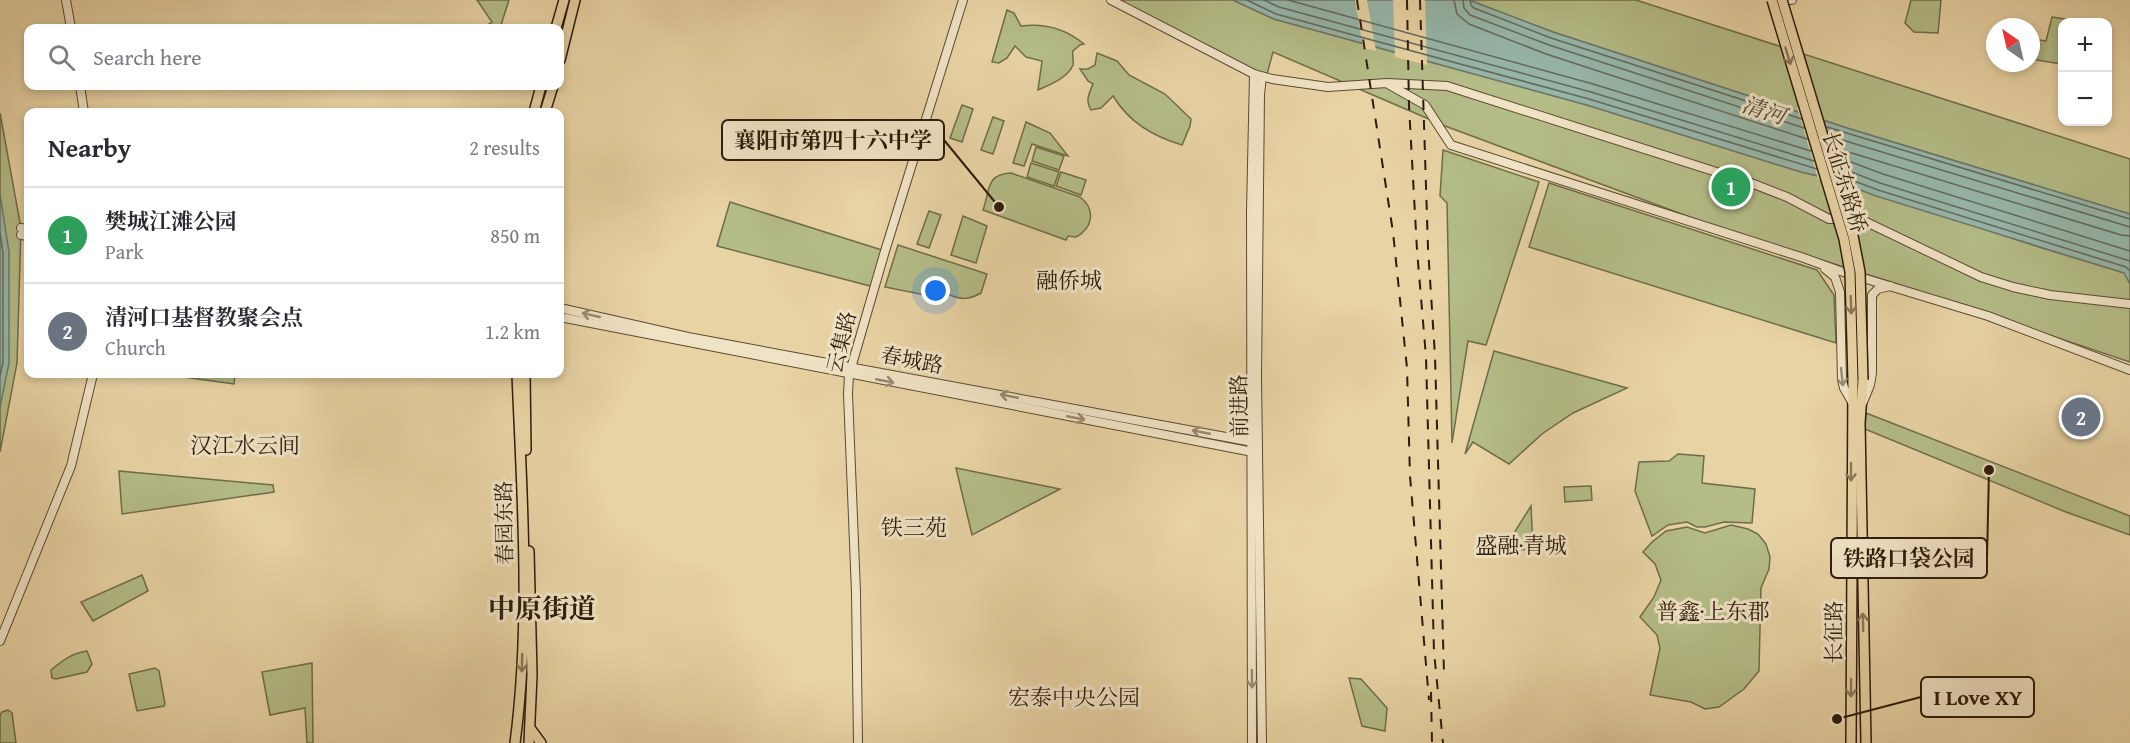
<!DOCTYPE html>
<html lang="en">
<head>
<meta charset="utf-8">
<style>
	body { margin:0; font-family:"Gentium Book Plus","Noto Serif SC",serif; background:#f7f7f7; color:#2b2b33 }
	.controls { position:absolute; right:18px; top:18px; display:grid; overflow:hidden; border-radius:12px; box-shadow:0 3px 9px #0003 }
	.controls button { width:54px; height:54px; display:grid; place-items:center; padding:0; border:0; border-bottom:2px solid #e1e1e2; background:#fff; color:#2b2b33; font:30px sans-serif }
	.compass { position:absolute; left:1986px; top:18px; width:54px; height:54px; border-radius:50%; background:#fff; box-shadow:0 3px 9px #0003; rotate:326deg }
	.you { position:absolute; left:936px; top:291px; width:21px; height:21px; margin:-15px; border:4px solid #fff; border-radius:50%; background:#1a73e8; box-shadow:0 0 0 9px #1a73e833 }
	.badge { display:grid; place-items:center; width:39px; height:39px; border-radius:50%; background:#8f2418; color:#fff; font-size:20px; font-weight:700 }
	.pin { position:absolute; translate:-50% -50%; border:3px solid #fff; box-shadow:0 2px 6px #0006 }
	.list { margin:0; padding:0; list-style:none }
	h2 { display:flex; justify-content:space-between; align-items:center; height:78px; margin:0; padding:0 24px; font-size:26px }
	h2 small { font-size:20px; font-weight:400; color:#7c7c81 }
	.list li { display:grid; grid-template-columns:39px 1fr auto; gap:18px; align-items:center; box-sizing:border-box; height:96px; padding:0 24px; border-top:2px solid #e1e1e2 }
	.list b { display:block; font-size:22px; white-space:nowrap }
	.list p { margin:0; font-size:20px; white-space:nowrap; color:#7c7c81 }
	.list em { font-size:20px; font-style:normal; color:#7c7c81 }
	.icon { flex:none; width:33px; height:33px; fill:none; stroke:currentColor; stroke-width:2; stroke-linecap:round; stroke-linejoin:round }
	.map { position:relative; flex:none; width:2130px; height:743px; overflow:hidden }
	.search { position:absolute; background:#fff; box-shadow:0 3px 9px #0003; left:24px; top:24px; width:540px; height:66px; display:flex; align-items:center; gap:15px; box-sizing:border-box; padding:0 21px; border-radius:12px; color:#7c7c81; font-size:22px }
	.panel { position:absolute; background:#fff; box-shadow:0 3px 9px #0003; left:24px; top:108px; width:540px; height:270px; border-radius:12px }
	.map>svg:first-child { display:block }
	.green { fill:#b4bc87; stroke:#706c49; stroke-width:1.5 }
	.water { fill:#97b7ab; stroke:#6d796b; stroke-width:1.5 }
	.pier { fill:#e8d3a4 }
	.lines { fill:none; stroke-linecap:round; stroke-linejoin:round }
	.shore { stroke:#626a5b; stroke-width:1.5 }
	.minor-casing { stroke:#5c4a31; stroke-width:10 }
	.major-casing { stroke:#2d1c0b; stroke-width:12 }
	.minor { stroke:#f0e2c4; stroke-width:8 }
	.major { stroke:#e8d3a4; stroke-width:9 }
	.rail { stroke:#2d1c0b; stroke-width:2; stroke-dasharray:10 10; stroke-linecap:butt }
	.major-bridge-casing { stroke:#2d1c0b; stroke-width:12; stroke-linecap:butt }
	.major-bridge { stroke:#e8d3a4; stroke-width:9 }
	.oneway { stroke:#8a7858 }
	.oneway2 { stroke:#988971 }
	.labels { text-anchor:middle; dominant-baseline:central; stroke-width:6; stroke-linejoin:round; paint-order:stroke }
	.street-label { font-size:21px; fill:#2d1c0b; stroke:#f0e2c4 }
	.water-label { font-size:22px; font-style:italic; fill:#4d4a3b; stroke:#f0e2c4 }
	.neighbourhood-label { font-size:22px; fill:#2d1c0b; stroke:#f0e2c4 }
	.district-label { font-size:27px; font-weight:bold; fill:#2d1c0b; stroke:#f0e2c4 }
	.leader { fill:none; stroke:#2d1c0b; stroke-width:2 }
	.callout-dot { fill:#2d1c0b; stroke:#f0e2c4; stroke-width:2 }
	.callout { fill:#f0e2c4; stroke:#2d1c0b; stroke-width:2 }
	.callout-label { font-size:22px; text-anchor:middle; font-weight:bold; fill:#2d1c0b }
</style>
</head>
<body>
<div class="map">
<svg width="2130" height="743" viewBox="0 0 2130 743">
	<rect width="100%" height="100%" fill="#e8d3a4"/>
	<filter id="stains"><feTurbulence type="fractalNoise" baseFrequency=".00333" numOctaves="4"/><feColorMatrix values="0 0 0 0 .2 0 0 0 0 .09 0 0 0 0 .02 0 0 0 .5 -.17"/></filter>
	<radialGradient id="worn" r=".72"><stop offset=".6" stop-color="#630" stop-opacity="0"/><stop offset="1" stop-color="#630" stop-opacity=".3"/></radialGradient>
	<g class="green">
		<path d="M477 0H509L501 25 510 28H483L492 22Z"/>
		<path d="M1111 0H1233L1274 19 1587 105 1801 172 1832 179 2042 248 2125 273 2130 284V362L1891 282 1711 225 1445 126 1273 52 1266 78Z"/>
		<path d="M1469 0H1636L2130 159V214L1850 129 1553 32Z"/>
		<path d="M1911 0H1941L1938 33 1914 32 1905 23Z"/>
		<path d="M1007 10 1014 13 1021 26C1044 23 1066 29 1084 44L1080 45 1073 51C1072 56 1074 62 1073 65 1068 78 1049 85 1038 90L1042 61 1026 57 1015 46 1007 58 999 63 992 62Z"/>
		<path d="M2052 17 2072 20 2071 22H2062V57L2061 64 2031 59 2032 39 2046 41Z"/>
		<path d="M1097 53 1117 61 1129 75 1165 94 1191 119 1190 126 1182 145C1152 136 1129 122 1113 96L1101 108 1091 110C1085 100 1089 94 1093 84L1088 81 1080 69H1088L1095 65Z"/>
		<path d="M962 105 973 109 962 142 950 138Z"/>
		<path d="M0 113 21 228 17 363 0 452Z"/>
		<path d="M993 117 1004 121 993 154 981 150Z"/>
		<path d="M1026 122 1050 133 1068 156 1032 144 1024 166 1013 163Z"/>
		<path d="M1036 147 1064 156 1059 170 1032 161Z"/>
		<path d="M1443 150 1539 182 1486 345 1468 341 1452 443 1447 203 1440 196Z"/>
		<path d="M1031 163 1059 172 1054 186 1027 177Z"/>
		<path d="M1061 172 1086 180 1081 195 1056 186Z"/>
		<path d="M1011 173 1080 197C1096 209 1093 228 1076 237L1068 236 1066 240 983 210C990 192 985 174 1011 173Z"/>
		<path d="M1549 183 1817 270 1834 295 1836 343 1529 247Z"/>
		<path d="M730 202 885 251 874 287 717 246Z"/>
		<path d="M929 211 941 215 929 248 917 244Z"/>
		<path d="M963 216 987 226 976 263 951 255Z"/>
		<path d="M898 245 987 274 981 293C969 300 960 300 948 294L940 298 885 287Z"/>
		<path d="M1494 351 1627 388 1573 413 1542 434 1509 464 1473 442 1465 454Z"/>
		<path d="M161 374H235L234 384Z"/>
		<path d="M1866 413 2130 516V535L2066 512 1865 429Z"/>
		<path d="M1678 454 1704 456 1702 483 1755 489 1752 523 1724 522 1705 527H1697L1687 522 1668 525 1652 536 1635 491 1639 462 1669 461Z"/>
		<path d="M956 468 1060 489 972 535Z"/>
		<path d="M119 471 273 485 274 492 122 514Z"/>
		<path d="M1591 486 1592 500 1565 502 1564 487Z"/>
		<path d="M1531 506 1533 550 1504 549Z"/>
		<path d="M1731 525 1748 529 1758 534 1766 544 1770 557 1769 569 1761 588 1759 671 1744 689 1719 707 1705 709 1691 702 1650 695 1660 648 1657 635 1640 617 1654 597 1661 580 1655 564 1643 552 1652 542 1666 531 1687 527 1705 533Z"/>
		<path d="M142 575 148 591 93 621 81 602Z"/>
		<path d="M87 651 92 664 87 672 56 679 52 678 51 670C62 661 72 653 87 651Z"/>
		<path d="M312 663 313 743H307L305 708 270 715 262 672Z"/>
		<path d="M155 668 159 671 165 704 164 706 137 711 129 674Z"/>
		<path d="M1349 678 1361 679 1387 708 1385 731 1362 726Z"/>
		<path d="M8 710 12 713 16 743H0V715L2 712Z"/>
	</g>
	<g class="water">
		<path d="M1233 0H1469L1553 32 1850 129 2130 214V284L2124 273 1876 196 1832 179 1801 172 1587 105 1274 19Z"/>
		<path d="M0 194 9 252V363L0 407Z"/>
	</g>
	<g class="pier">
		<path d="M1355 0H1367L1376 51 1363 48Z"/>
		<path d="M1393 0H1425L1427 65 1395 57Z"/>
		<path d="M1797 108 1823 117 1845 187 1818 179Z"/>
	</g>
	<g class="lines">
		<g class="shore">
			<path d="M1247 0 1276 14 1589 99 1817 169"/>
			<path d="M1264 0 1279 7 1591 92 1814 161"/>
			<path d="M1288 0 1593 84 1811 151"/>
			<path d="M1454 0 1457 14 1469 24 1546 54 1807 139"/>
			<path d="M1463 0 1464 8 1470 15 1549 45 1804 128"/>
			<path d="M1470 0 1471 5 1474 8 1551 38 1802 119"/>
			<path d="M1827 127 2130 219"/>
			<path d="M1829 136 2130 227"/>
			<path d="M1832 147 2121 235 2130 236"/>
			<path d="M1835 156 1883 174 2130 251"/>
			<path d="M1838 167 1880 183 2130 261"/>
			<path d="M1841 176 1878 190 2126 267 2130 271"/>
			<path d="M0 233 3 253V362L0 376"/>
		</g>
		<g class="minor-casing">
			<g id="minor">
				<path d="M66 0 71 28"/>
				<path d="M1111 0 1254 74 1272 79 1328 87 1387 83 1447 86 1751 183 1787 197 1829 219H1860L1981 277 2013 287 2050 295 2130 304"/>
				<path d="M1790 0H1792"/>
				<path d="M1262 77 1260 94 1257 378 1262 743"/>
				<path d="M1388 84 1425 105 1451 145 1801 257 1840 271 1988 316 2130 370"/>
				<path d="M80 86 84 112"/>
				<path d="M21 228 28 229"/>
				<path d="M21 235 28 236"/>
				<path d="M1825 269 1835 277 1840 292 1842 380 1844 388 1852 402"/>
				<path d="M560 308 688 337 1258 443"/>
				<path d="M560 317 1258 453"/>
				<path d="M1863 402 1870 385 1872 373V295L1878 289 1890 286"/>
				<path d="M0 641 71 466 93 374"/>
				<path d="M858 743 856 592 848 394 849 375 885 251 963 0"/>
				<path d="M1252 743 1251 211 1254 74"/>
			</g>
		</g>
		<g class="major-casing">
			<g id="major">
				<path d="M556 28 564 0"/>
				<path d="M560 60 575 0"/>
				<path d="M534 112 541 86"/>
				<path d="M545 112 553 86"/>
				<path d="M525 374 526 450"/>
				<path d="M1863 380 1860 423 1866 743"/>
				<path d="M529 551 532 675 529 743"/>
				<path d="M530 728 541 743"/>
				<path d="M515 743C531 621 522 496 517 374"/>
				<path d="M1851 743 1853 380"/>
			</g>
		</g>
		<use href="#minor" class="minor"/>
		<use href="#major" class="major"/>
		<g class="rail">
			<path d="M1357 0 1393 232 1407 368 1410 476 1429 700"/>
			<path d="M1407 0 1409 106 1417 250 1426 357 1434 652 1443 743"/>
			<path d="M1420 0 1428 248 1435 356 1444 674"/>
			<path d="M1431 692 1432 743"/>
		</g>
		<g class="major-bridge-casing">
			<g id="major-bridge">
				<path d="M1772 0 1844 239 1850 272 1853 380"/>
				<path d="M1782 0 1853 236 1860 272 1863 380"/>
			</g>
		</g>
		<use href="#major-bridge" class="major-bridge"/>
	</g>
	<defs><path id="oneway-shaft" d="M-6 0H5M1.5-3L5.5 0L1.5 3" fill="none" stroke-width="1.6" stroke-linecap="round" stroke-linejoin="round" transform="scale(1.5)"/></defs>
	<g class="oneway">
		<use href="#oneway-shaft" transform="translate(1788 56) rotate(73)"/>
		<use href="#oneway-shaft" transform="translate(1851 305) rotate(88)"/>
		<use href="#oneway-shaft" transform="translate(1851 472) rotate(90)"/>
		<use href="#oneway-shaft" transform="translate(1863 622) rotate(-91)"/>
		<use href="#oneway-shaft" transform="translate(522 663) rotate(91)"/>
		<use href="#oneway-shaft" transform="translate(1851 688) rotate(90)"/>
	</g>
	<g class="oneway2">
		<use href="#oneway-shaft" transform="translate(591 315) rotate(-167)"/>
		<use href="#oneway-shaft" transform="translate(1842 377) rotate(84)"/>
		<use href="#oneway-shaft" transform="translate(885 381) rotate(11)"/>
		<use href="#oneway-shaft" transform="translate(1009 396) rotate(-169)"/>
		<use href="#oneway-shaft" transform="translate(1076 418) rotate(11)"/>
		<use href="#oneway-shaft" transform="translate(1201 432) rotate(-169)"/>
		<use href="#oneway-shaft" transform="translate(1252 679) rotate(89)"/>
	</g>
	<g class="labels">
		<g class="street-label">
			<text transform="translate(1845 182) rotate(73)">长征东路桥</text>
			<text transform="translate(841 342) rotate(-76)">云集路</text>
			<text transform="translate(912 360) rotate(11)">春城路</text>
			<text transform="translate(1239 406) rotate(-91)">前进路</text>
			<text transform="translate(504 523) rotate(-91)">春园东路</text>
			<text transform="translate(1833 632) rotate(-90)">长征路</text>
		</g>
		<g class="water-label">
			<text transform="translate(1764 110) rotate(18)">清河</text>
		</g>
		<g class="neighbourhood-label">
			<text x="1069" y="280">融侨城</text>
			<text x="245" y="445">汉江水云间</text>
			<text x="914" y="527">铁三苑</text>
			<text x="1521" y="545">盛融·青城</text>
			<text x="1713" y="611">普鑫·上东郡</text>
			<text x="1074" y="697">宏泰中央公园</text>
		</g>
		<g class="district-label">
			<text x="542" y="608">中原街道</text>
		</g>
	</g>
	<path class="leader" d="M999 207L944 140M1989 470L1987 558M1837 719L1921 697"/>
	<g class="callout-dot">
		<circle cx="999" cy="207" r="6"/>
		<circle cx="1989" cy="470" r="6"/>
		<circle cx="1837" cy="719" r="6"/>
	</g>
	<g class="callout">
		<rect x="722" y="120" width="222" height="40" rx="6"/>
		<rect x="1831" y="538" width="156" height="40" rx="6"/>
		<rect x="1921" y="677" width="113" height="40" rx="6"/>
	</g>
	<g class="callout-label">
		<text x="833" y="148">襄阳市第四十六中学</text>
		<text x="1909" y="566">铁路口袋公园</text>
		<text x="1978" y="705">I Love XY</text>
	</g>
	<rect width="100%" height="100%" filter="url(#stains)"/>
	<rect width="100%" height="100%" fill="url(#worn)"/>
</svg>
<div class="controls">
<button>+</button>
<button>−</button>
</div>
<svg class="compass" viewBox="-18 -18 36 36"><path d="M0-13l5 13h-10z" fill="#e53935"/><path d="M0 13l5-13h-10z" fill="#7c7c81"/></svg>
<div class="you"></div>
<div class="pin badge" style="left:1731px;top:187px;background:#2e9e5b">1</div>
<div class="pin badge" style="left:2081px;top:417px;background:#6b7280">2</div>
<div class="search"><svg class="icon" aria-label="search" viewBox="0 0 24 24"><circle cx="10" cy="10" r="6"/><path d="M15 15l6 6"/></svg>Search here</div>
<section class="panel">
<h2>Nearby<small>2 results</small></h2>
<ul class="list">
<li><span class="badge" style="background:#2e9e5b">1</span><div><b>樊城江滩公园</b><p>Park</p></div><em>850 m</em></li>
<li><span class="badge" style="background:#6b7280">2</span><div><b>清河口基督教聚会点</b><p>Church</p></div><em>1.2 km</em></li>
</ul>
</section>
</div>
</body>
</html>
